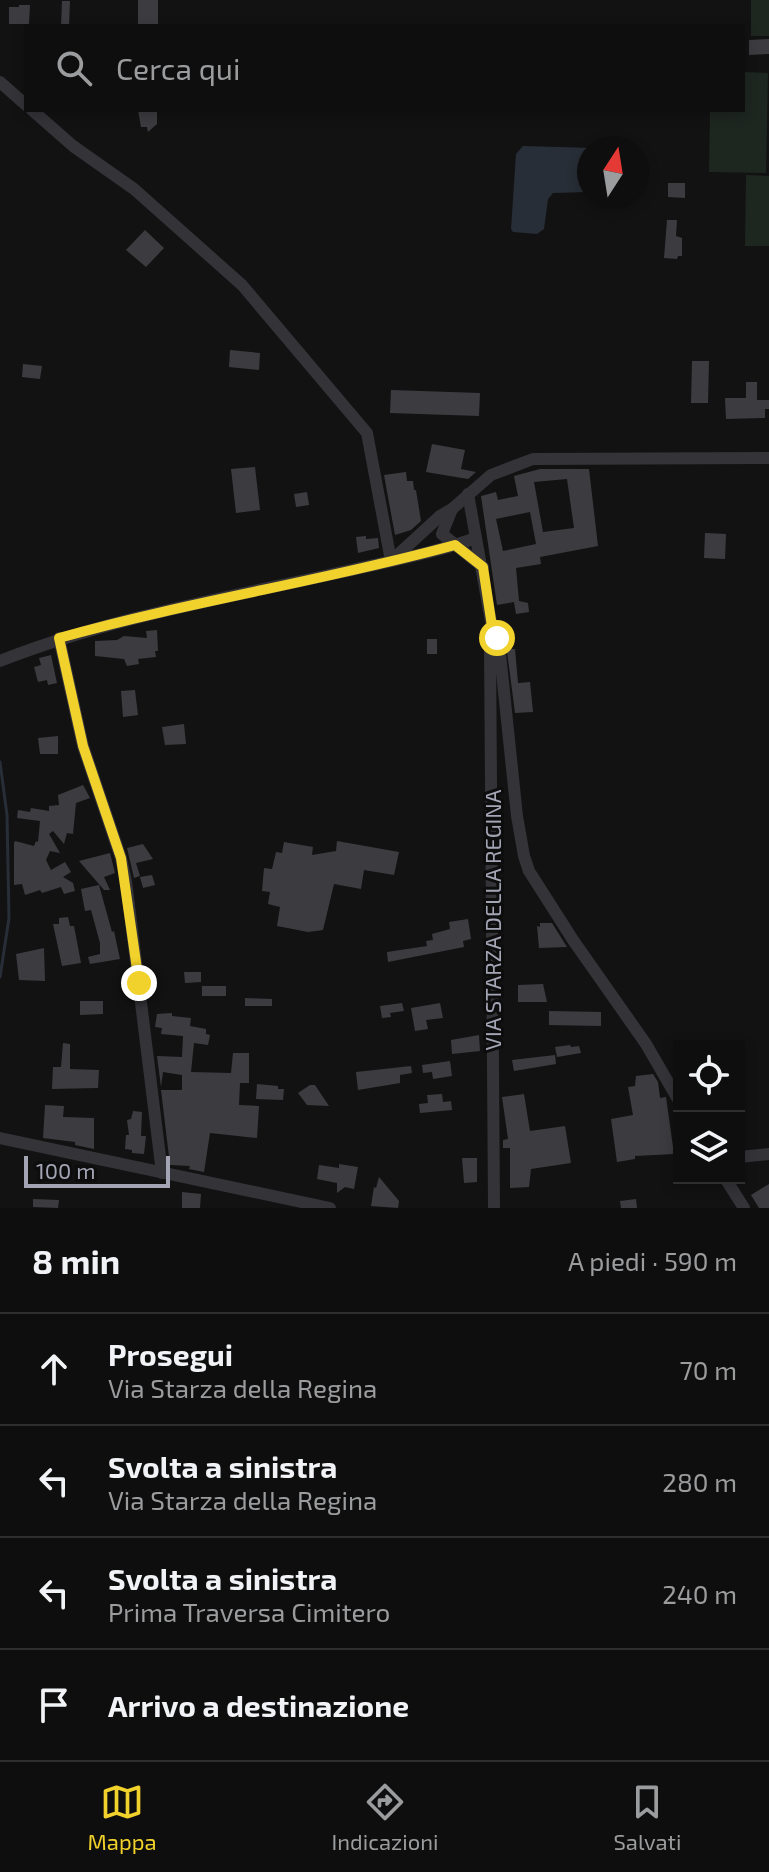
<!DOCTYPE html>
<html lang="it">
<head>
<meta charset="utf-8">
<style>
	body { margin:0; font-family:"Exo 2",sans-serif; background:#171717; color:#f1f3f6 }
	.controls { position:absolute; right:24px; bottom:24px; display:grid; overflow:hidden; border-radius:0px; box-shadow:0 4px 12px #0003 }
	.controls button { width:72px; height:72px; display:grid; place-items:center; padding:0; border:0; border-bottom:2px solid #2e2e2e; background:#0e0e0e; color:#f1f3f6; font:40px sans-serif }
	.compass { position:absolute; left:577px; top:136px; width:72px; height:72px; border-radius:50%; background:#0e0e0e; box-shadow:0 4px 12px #0003; rotate:12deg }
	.scale { position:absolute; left:24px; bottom:20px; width:146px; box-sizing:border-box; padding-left:8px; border:4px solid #a3a5b4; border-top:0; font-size:22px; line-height:28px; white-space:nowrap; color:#a3a5b4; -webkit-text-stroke:6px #0d0d0e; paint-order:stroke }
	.stop { position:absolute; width:24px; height:24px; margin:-18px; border:6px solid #f1d12b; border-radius:50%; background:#fff }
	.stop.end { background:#f1d12b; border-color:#fff; box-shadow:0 2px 8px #0008 }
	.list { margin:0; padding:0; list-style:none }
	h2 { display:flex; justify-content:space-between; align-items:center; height:104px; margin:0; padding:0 32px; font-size:34px }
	h2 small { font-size:26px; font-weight:400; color:#9b9c9e }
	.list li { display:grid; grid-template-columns:52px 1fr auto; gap:24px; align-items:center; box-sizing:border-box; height:112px; padding:0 32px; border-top:2px solid #2e2e2e }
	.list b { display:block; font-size:30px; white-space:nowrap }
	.list p { margin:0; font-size:26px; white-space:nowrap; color:#9b9c9e }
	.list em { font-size:26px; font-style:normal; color:#9b9c9e }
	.icon { flex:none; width:44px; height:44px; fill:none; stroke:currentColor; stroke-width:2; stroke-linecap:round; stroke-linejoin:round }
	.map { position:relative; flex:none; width:769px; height:1208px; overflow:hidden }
	.search { position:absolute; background:#0e0e0e; box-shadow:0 4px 12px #0003; left:24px; right:24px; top:24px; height:88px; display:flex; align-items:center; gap:20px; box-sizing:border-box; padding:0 28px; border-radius:0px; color:#9b9c9e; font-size:30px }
	.sheet { height:552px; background:#0e0e0e }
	nav { display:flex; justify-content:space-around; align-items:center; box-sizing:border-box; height:112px; border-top:2px solid #2e2e2e; background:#0e0e0e; font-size:22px; color:#9b9c9e }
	nav a { display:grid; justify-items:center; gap:4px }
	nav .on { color:#f1d12b }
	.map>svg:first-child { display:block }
	.green { fill:#1e2620 }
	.water { fill:#282e37 }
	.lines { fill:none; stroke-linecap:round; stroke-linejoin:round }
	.stream { stroke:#282e37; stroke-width:3 }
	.building { fill:#3c3c40; fill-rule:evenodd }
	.street { stroke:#333338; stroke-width:12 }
	.route { stroke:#f1d12b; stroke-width:10 }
	.labels { text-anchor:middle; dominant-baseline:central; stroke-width:6; stroke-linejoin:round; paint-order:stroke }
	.street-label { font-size:22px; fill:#a3a5b4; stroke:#0d0d0e }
</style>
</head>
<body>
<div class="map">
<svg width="769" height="1208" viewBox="0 0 769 1208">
	<rect width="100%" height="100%" fill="#121213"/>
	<g class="green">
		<rect x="751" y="0" width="18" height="36"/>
		<path d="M743 72 768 73 766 173 709 172 710 110H743Z"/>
		<path d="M746 175 769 176V246H745Z"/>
	</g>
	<path class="water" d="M523 146 593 148H589V192L553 193 548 199 544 229 537 234 513 232 511 229 516 154Z"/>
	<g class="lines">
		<path class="stream" d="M0 762 7 815 9 918 0 977"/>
	</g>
	<g class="building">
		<rect x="138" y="0" width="20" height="24"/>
		<path d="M62 1H70L69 26H61Z"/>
		<path d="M19 5H30L29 24H9V7H19Z"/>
		<path d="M769 39V54L749 55V40Z"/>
		<path d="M138 110H157V124L148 132 147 127H141Z"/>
		<path d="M668 183H685V198L668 197Z"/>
		<path d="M667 220H677L676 236 682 238V256H678L677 259 664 258Z"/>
		<path d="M145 230 164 248 146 267 126 250Z"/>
		<path d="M230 350 260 353 259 370 229 367Z"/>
		<path d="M692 361H709L708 403H691Z"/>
		<path d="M23 364 42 366 40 379 22 377Z"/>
		<path d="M746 382H757V400H769V409H765V418L726 419 725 398H746Z"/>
		<path d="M391 390 480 393 479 416 390 413Z"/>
		<path d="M432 444 465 450 461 469 476 472 468 479 426 472Z"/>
		<path d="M255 467 260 510 236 513 231 469Z"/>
		<path d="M540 469H589L598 546 540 557 541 564 516 568 519 601 528 603 529 612 516 614 514 602 497 605 481 496 496 492 498 500 518 496 514 476ZM567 479 574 528 543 532 534 482ZM530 512 536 544 503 551 496 519Z"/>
		<path d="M406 472 407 481H413L414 490H416L421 521 411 530 395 535 384 475Z"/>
		<path d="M307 492 309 505 296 507 294 494Z"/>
		<path d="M705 533 726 534 725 559 704 558Z"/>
		<path d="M366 536V539L378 538 379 548 358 553 356 537Z"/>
		<path d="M157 630 158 651H155L156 657 138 659 139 664 127 666 124 659 95 656V641L117 640 124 636 147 638 146 631Z"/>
		<path d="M505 636H510L511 649H515L518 683 530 682 533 712 515 713Z"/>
		<rect x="427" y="639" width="10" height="15"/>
		<path d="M51 655 57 683 48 685 47 680 38 682 34 667 41 665 39 658Z"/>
		<path d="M135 690 138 715 123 717 121 691Z"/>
		<path d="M184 724 186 744 165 745 162 727Z"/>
		<path d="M58 736V754H40L38 738Z"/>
		<path d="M83 785 90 798 76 803 73 834 67 833 64 844 53 831 49 834 60 853 50 851 46 860 51 870 65 862 71 872 63 877 73 883 75 891 64 894 61 887 42 893 40 890 25 895 22 884 14 885V843L15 841 34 846 36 841 38 842 40 821 17 818 18 810 30 812 31 808 49 811V806L59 805 58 795Z"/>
		<path d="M337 841 399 852 394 875 364 870 361 889 334 884 323 930 308 932 277 926 280 907 268 904 270 892 262 891 264 868 272 869 276 852 282 853 284 842 313 847 312 855 336 851Z"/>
		<path d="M143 844 153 859 136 863 140 876 134 878 127 848Z"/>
		<path d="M110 853 115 873 104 877 110 890H104L79 861Z"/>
		<path d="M152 875 155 885 143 888 140 877Z"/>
		<path d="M99 885 112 932 114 931 120 959 90 964 88 957 100 954V943L91 910 85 911 81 889Z"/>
		<path d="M68 917 70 926H74L81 963 62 966 53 924H59V918Z"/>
		<path d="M468 919 471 939 463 941 464 947 388 962 387 952 427 946 426 941 433 940 432 934 450 929 449 922Z"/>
		<path d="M540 923H552L567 947 539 948 537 926 540 927Z"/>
		<path d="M44 948 45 981 19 980 16 954Z"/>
		<path d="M184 972H201V982L185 983Z"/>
		<path d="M543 984 547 1002H518V985Z"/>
		<rect x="202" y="986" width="24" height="10"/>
		<path d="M245 998 272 999V1006H245Z"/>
		<path d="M80 1001H103V1014L80 1015Z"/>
		<path d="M402 1003 404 1011 390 1013 391 1017 382 1018 380 1006Z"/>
		<path d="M440 1003 443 1018 426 1020 428 1029 415 1031 411 1008Z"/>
		<path d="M549 1011 601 1012V1026L549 1025Z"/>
		<path d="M172 1013V1016L191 1018 190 1026 206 1029V1034L210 1035 208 1045 194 1043 191 1072 231 1073 233 1053H249V1083H240L239 1105 259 1106 257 1138 210 1133 204 1172 189 1169 190 1166 170 1165 161 1090H182V1075L163 1072 161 1087 157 1056 182 1057 183 1036 161 1034 162 1028 155 1027 157 1014Z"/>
		<path d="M479 1035 480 1051 452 1054 451 1040Z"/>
		<path d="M63 1043 70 1044V1069L99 1070 98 1088 52 1089 53 1067H61Z"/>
		<path d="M570 1045 571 1047 579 1046 581 1053 557 1057 555 1047Z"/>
		<path d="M555 1055 556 1064 514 1071 512 1060Z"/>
		<path d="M450 1061 452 1076 433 1079 432 1072 423 1073 422 1065Z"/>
		<path d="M411 1066 412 1073 400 1075V1083L358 1090 356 1072Z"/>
		<path d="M653 1074 658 1082 660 1098 666 1097 674 1154 635 1156V1159L617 1162 611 1119 633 1115 628 1087 635 1086 636 1076Z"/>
		<path d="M257 1084 278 1086V1089H284L283 1100 256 1099Z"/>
		<path d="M310 1085H315L329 1106 307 1105 298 1093Z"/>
		<path d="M442 1094 443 1102 451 1101 452 1110 420 1113 419 1104 428 1103 427 1095Z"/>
		<path d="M524 1094 530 1131 565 1126 571 1163 531 1169 529 1187 510 1188V1148H503V1140L508 1139 502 1097Z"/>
		<path d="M45 1105 64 1106 63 1117 94 1118V1149L75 1145V1142L43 1138Z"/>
		<path d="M133 1111 142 1112 141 1136H146L144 1154 132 1153V1150L125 1149 126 1135H129L127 1120 131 1119Z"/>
		<path d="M462 1158H477V1182L464 1183Z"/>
		<path d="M339 1164 358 1167 354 1189 345 1187 337 1193V1183L317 1179 319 1165 339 1168Z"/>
		<path d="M379 1177 399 1201 398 1208 371 1206 374 1187 376 1188Z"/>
		<path d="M769 1184V1208H759L751 1195Z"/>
		<path d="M182 1192 201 1194 200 1208H182Z"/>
		<path d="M33 1199 59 1200 58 1208 33 1207Z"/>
		<path d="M636 1199 637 1208H621L620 1201Z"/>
	</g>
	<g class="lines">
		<g class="street">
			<path d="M0 82 26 105"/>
			<path d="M32 110 73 146 134 189 242 285 367 433 391 561"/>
			<path d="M452 509 442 534 483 567"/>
			<path d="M476 538 493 633 490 643 494 1208"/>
			<path d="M391 561 440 516 452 509 491 475 533 459 769 458"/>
			<path d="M493 633 499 644 517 816 524 856 529 871 573 940 646 1044 679 1101"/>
			<path d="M59 638 83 746 121 858 126 881 162 1173"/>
			<path d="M0 661C112 617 230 597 347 571 390 561 434 553 476 538L468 494"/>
			<path d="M0 1138 330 1208"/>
			<path d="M739 1157 769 1154"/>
			<path d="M725 1178 744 1208"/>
		</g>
	</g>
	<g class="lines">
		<path class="route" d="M139 983 121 858 83 746 59 638C190 601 324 581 455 545L483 567 493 633 497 638"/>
	</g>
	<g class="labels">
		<g class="street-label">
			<text transform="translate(492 920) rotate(-90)">VIA STARZA DELLA REGINA</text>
		</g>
	</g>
</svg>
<div class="controls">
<button><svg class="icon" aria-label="locate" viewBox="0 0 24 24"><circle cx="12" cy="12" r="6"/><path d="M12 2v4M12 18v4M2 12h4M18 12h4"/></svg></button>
<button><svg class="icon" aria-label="layers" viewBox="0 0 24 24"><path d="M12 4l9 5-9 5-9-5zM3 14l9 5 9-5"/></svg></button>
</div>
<svg class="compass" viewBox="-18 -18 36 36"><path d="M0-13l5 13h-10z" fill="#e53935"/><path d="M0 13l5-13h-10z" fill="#9b9c9e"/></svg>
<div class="scale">100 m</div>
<div class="stop" style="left:497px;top:638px"></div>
<div class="stop end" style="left:139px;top:983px"></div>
<div class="search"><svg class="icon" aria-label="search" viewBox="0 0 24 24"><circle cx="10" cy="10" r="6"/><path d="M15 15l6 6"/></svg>Cerca qui</div>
</div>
<section class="sheet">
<h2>8 min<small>A piedi · 590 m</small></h2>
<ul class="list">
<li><svg class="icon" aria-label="ahead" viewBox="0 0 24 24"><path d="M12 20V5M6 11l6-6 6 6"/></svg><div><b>Prosegui</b><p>Via Starza della Regina</p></div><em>70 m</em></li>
<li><svg class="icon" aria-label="left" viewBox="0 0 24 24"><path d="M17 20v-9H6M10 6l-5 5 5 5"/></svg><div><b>Svolta a sinistra</b><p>Via Starza della Regina</p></div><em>280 m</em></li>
<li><svg class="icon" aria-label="left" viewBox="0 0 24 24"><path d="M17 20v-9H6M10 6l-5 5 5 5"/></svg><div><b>Svolta a sinistra</b><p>Prima Traversa Cimitero</p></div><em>240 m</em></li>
<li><svg class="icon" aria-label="arrive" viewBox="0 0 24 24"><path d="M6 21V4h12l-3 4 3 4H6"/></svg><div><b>Arrivo a destinazione</b></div></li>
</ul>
</section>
<nav>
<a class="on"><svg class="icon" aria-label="map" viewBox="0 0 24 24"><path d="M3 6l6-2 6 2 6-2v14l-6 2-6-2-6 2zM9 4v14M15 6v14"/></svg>Mappa</a>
<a><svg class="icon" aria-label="directions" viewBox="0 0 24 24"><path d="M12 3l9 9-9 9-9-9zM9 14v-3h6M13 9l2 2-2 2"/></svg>Indicazioni</a>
<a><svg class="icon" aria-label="saved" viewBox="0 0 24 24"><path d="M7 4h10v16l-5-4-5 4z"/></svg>Salvati</a>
</nav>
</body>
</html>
